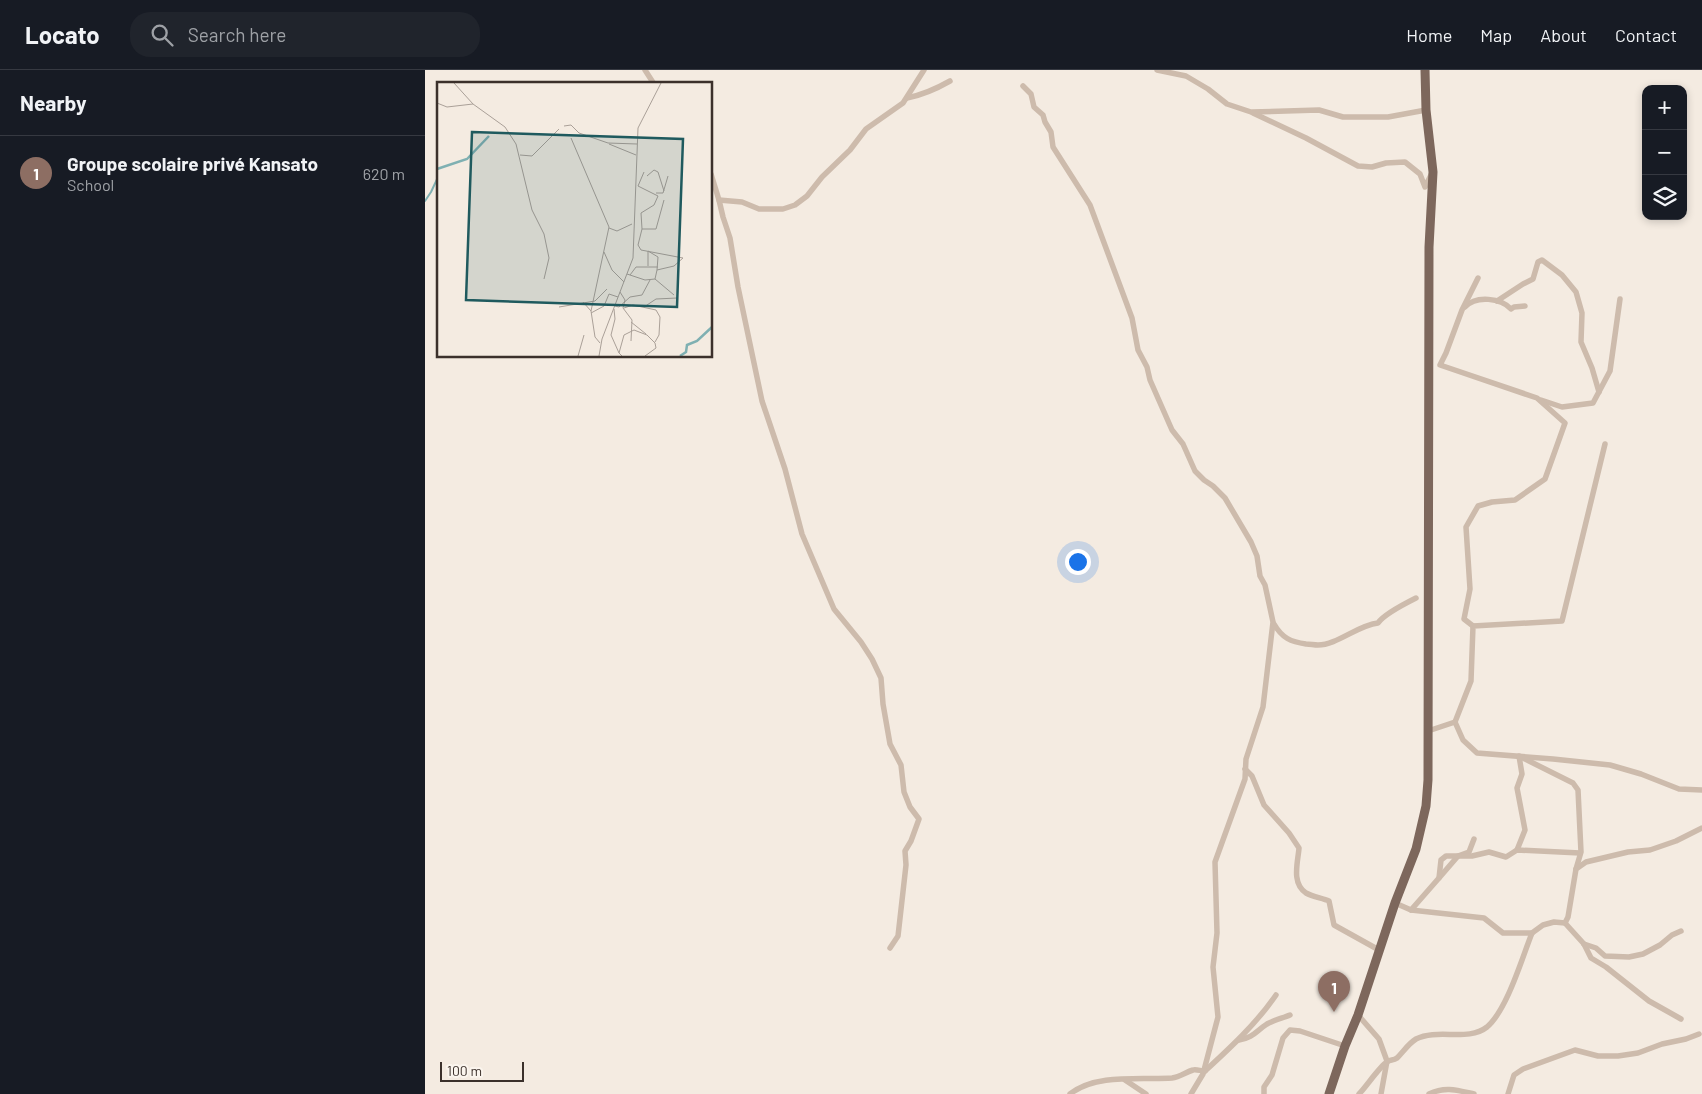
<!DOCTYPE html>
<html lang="en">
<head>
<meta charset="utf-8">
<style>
	body { margin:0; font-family:Barlow,sans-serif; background:#20242c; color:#f1f3f6 }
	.controls { position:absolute; right:15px; top:15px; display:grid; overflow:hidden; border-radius:10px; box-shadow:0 2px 8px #0003 }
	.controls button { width:45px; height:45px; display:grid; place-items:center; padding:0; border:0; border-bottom:1px solid #363941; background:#171b24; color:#f1f3f6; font:25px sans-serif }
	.scale { position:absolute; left:15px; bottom:12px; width:84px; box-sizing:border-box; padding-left:5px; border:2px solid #3b302b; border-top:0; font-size:14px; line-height:18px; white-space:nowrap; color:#3b302b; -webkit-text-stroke:4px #fbf5ee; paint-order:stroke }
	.you { position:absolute; left:652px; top:491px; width:18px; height:18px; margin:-12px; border:4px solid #fff; border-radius:50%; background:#1a73e8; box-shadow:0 0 0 8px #1a73e833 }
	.badge { display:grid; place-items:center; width:32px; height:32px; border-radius:50%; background:#ea580c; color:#fff; font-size:16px; font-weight:700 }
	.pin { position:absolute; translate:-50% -41px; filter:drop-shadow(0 1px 2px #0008) }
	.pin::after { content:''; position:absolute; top:26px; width:18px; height:15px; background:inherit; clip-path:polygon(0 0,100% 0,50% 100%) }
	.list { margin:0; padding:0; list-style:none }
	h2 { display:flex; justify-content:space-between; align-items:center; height:65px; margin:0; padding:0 20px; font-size:21px }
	h2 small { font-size:16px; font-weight:400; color:#9ea1a6 }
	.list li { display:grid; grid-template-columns:32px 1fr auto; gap:15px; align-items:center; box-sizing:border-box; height:75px; padding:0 20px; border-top:1px solid #363941 }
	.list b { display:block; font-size:19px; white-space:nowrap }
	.list p { margin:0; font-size:16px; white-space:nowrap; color:#9ea1a6 }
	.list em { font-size:16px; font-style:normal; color:#9ea1a6 }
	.icon { flex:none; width:28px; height:28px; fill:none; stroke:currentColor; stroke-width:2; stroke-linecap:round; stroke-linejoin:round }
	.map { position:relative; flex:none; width:1277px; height:1024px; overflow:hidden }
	header { display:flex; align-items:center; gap:30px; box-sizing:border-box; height:70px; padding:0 25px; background:#171b24; border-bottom:1px solid #363941 }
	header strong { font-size:24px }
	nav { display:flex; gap:28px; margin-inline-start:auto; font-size:18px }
	.search { width:350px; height:45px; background:#20242c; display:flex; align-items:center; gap:12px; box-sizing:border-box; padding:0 18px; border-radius:20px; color:#9ea1a6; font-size:19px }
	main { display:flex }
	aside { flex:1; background:#171b24 }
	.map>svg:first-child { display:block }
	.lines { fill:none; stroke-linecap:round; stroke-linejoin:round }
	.stream { stroke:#7fb0b2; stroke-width:2 }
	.minor { stroke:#cdbbac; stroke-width:5.5 }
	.primary { stroke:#7d675c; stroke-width:9 }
	.inset-river { fill:none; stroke:#7fb0b2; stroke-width:2.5 }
	.inset-road { fill:none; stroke:#aaa098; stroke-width:1 }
	.view { fill:#1f5a5e; fill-opacity:0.15; stroke:#1f5a5e; stroke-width:2.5 }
	.inset-edge { fill:none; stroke:#3b302b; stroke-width:2.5 }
</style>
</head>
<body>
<header>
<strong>Locato</strong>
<div class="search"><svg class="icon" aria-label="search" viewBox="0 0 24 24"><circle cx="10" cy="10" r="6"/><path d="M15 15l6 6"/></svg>Search here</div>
<nav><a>Home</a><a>Map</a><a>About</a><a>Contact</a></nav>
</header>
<main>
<aside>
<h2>Nearby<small></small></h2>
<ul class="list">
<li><span class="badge" style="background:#8d6e63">1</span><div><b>Groupe scolaire privé Kansato</b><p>School</p></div><em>620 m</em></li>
</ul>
</aside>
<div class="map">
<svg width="1277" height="1024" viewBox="0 0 1277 1024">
	<rect width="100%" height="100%" fill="#f4ebe1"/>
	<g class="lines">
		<path class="stream" d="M0 131 6 122 14 105"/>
		<g class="minor">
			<path d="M220 0 229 14"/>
			<path d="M732 0 761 6 783 19 802 34 826 42 894 40 918 47H963L1001 40"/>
			<path d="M598 16 606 24 609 37 618 45 620 52 626 62 628 77 665 135 707 248 713 280 722 297 725 310 747 360 758 374 770 401 779 410 788 416 800 428 826 472 832 486 835 506 840 515 848 552 838 637 821 689 820 709 790 792 792 863 788 897 793 947 778 1004 766 1024"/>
			<path d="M482 28C497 25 511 19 525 11"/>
			<path d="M828 43 881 68 933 96 947 97 961 93 980 92 995 104 1000 117 1006 105"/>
			<path d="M286 104 294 130 298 147 305 168 313 217 337 331 360 399 377 464 409 539 436 572 447 589 456 608 458 634 465 674 476 695 479 722 485 737 494 749 486 771 480 781 481 795 473 866 465 878"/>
			<path d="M294 130 317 132 334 139H358L370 135 382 126 397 107 425 80 441 59 478 33 499 0"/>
			<path d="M1072 231 1098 214 1108 209 1113 192 1117 190 1137 205 1151 222 1157 243 1156 272 1167 298 1174 322"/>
			<path d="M1040 237C1051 225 1076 228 1086 239L1089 237 1100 236"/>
			<path d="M1116 330 1137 337 1168 333 1185 301 1195 229"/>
			<path d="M1180 374 1137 551 1048 556 1046 611 1030 652 1038 670 1052 683 1128 689 1185 695 1216 704 1254 719 1277 720"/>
			<path d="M849 554C857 568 866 572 881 574 885 574 889 575 893 575 912 575 933 555 953 553 959 544 981 533 991 528"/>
			<path d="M1048 556 1039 549 1045 519 1041 457 1053 436 1067 432 1090 430 1120 409 1140 353 1112 328 1015 295 1021 283 1037 240 1053 208"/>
			<path d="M1003 661 1030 652"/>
			<path d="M1098 688 1148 713 1153 720 1156 782 1151 799"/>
			<path d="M820 699 827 706 839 735 864 763 874 778C873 792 866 813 881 823 888 827 897 828 904 831L909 855 954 880"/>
			<path d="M1092 780 1100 760 1092 718 1097 704 1094 686"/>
			<path d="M1014 808 1033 786 1044 782 1049 769"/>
			<path d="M970 833 986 840 1059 848 1078 863H1107L1118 855 1129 852 1140 853 1159 874 1166 888 1181 897 1224 931 1256 949"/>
			<path d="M986 840 1014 808 1016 790 1021 786H1047L1064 782 1081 787 1092 780 1155 783"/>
			<path d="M1140 853 1143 847 1151 799 1161 792 1203 782 1225 780 1251 771 1277 758"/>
			<path d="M1159 874 1171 878 1180 886 1204 887 1218 884 1235 875 1247 865 1256 861"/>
			<path d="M933 945 954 969 962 991 956 1024"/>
			<path d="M814 970C828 968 831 961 842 954 849 950 858 948 865 945"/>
			<path d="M780 1001C805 978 831 954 851 925"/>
			<path d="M700 1010 721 1024"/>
			<path d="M645 1024C671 1003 716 1010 747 1008 755 1007 761 1002 768 1000 771 999 776 1001 780 1001"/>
			<path d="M839 1024V1017L847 1005 858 968 865 960 875 961 920 976"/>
			<path d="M934 1024C941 1017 955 996 962 992 965 989 968 991 972 988 978 982 984 973 991 969 1013 958 1043 972 1062 957 1082 940 1097 888 1107 863"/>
			<path d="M1004 1024C1020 1016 1032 1020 1049 1024"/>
			<path d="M1083 1024 1089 1005 1098 999 1150 980 1173 986H1193L1213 983 1237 974 1261 969 1274 964"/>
		</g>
		<path class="primary" d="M904 1024 920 976 933 945 970 833 991 779 1001 736 1003 710 1004 177 1008 102 1001 40 1000 0"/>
	</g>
	<g transform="translate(12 12)">
		<rect width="275" height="275" fill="#f4ebe1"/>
		<path class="inset-river" d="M0 87 30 77 52 54M243 274 249 270 250 263 260 259 275 245"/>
		<path class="inset-road" d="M17 1 36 22M0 21 10 25 36 22 68 45 79 62 95 128 107 152 112 176 107 197M127 44 134 43 142 51 171 61 200 62M134 56 172 145 154 229M172 62 199 73M83 73 95 74 122 47M210 94 217 88 221 90 227 109M219 111H226L231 94M227 118 219 147H205L201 163 204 168 246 176M172 146 180 149 195 142M205 147 204 131 217 123 221 114 201 104 207 90M167 170 175 188 187 200M211 184V169L221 175 220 188M190 192 208 198 218 197 237 213M193 193 199 185H221M218 197 220 188 237 184 246 176M183 210 188 218 186 226 195 238 194 259M146 220 154 229 158 255 163 261M178 224 182 225 193 215 205 213 213 198M122 225 158 219 170 207M207 225 219 217 240 216M187 226 196 223 219 228 223 235 222 253 218 260M177 227 178 237 174 253 182 271M154 231 167 224 172 212 181 215M194 240 209 252M141 274 147 253M162 274 165 257 196 176 201 46 224 1M185 274 182 271 187 253 197 248 210 253 218 261 219 266 208 274"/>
		<path class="view" d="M35 50 246 57 240 225 29 218Z"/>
		<rect width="275" height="275" class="inset-edge"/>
	</g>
</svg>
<div class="controls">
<button>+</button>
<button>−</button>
<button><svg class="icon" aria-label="layers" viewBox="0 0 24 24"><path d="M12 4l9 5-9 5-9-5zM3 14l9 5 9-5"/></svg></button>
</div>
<div class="scale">100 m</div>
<div class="you"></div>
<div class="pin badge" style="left:909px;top:942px;background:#8d6e63">1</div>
</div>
</main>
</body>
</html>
